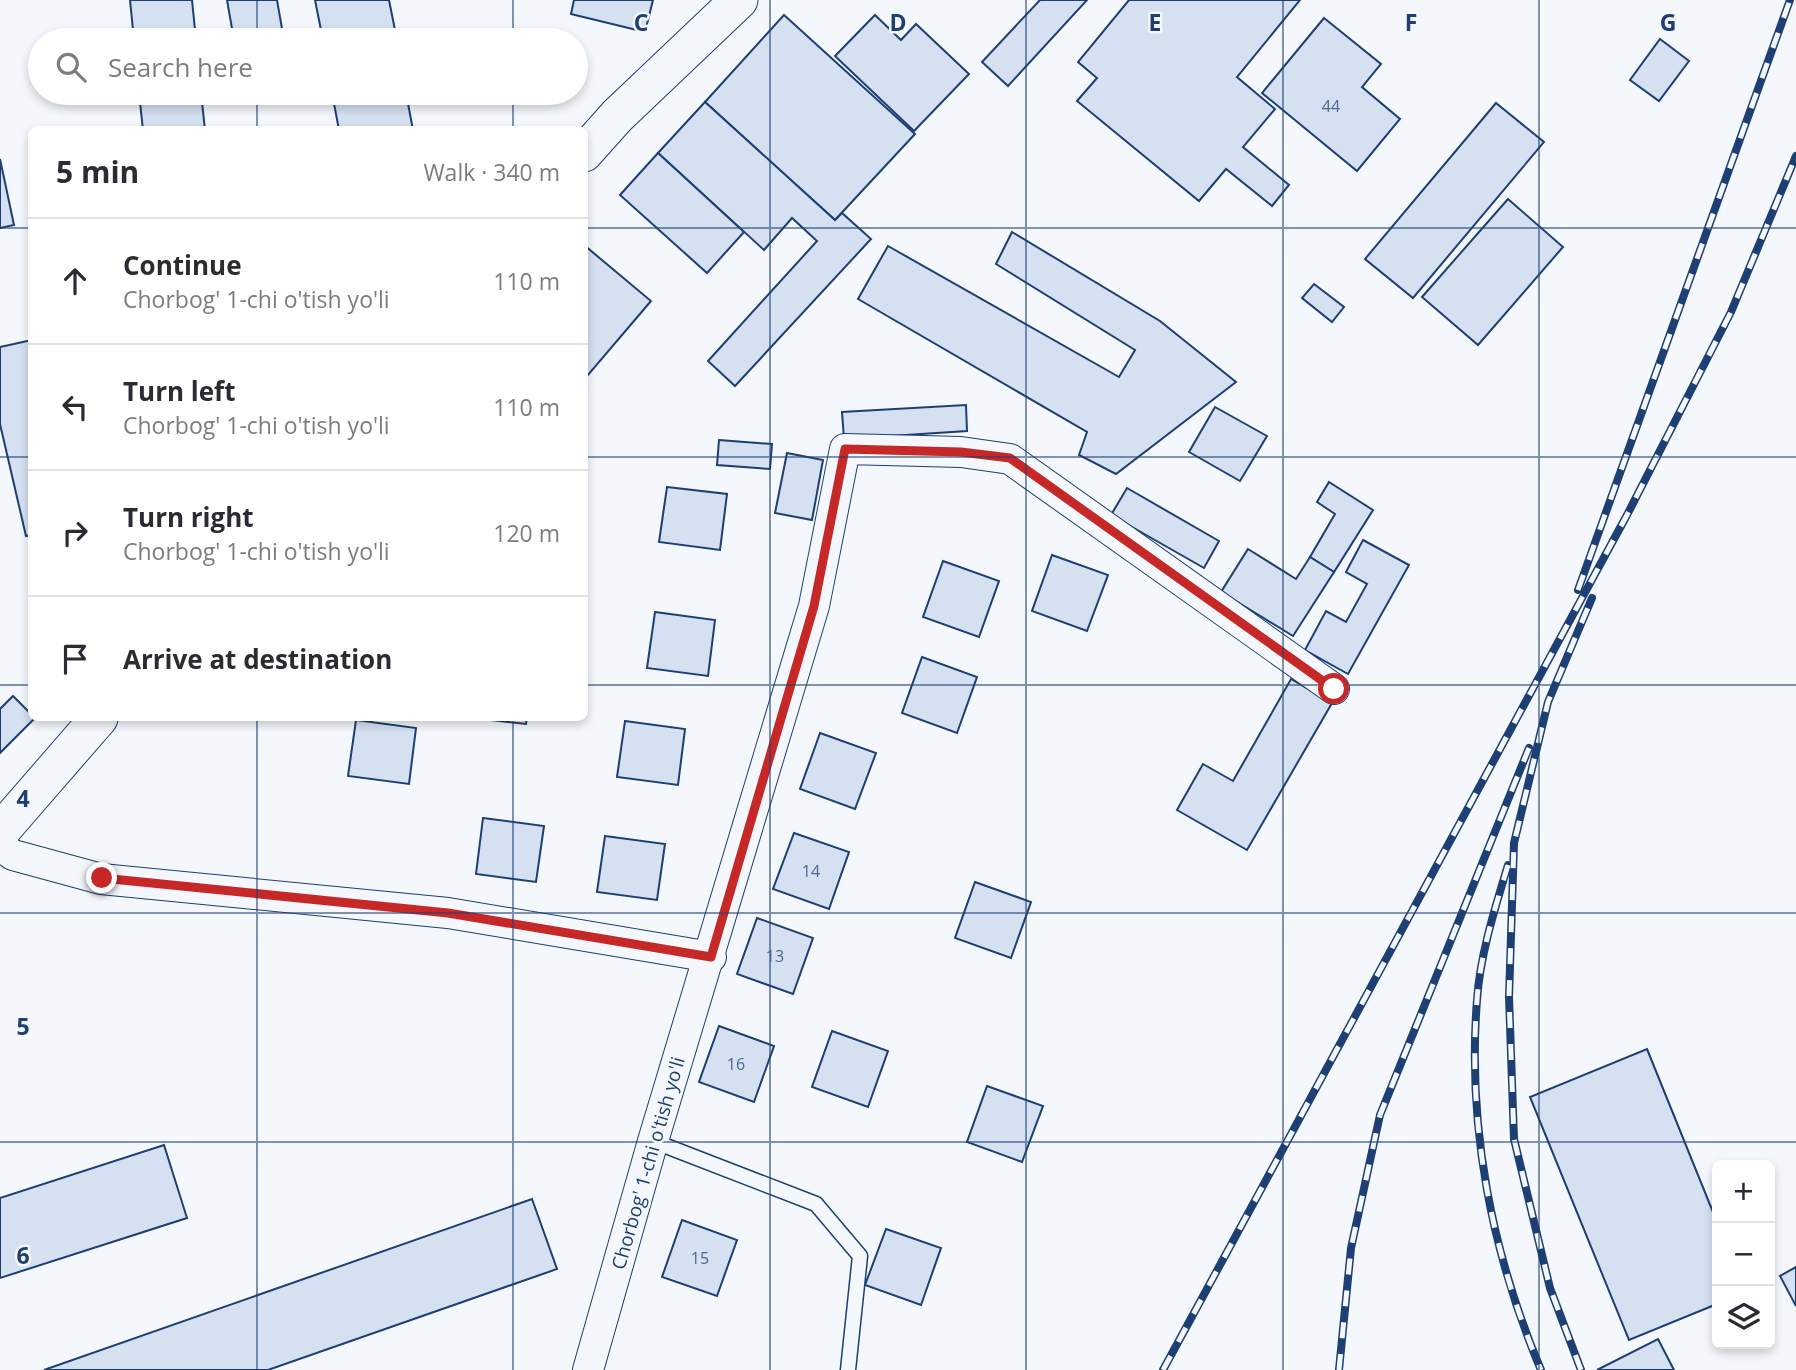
<!DOCTYPE html>
<html lang="en">
<head>
<meta charset="utf-8">
<style>
	body { margin:0; font-family:"Open Sans",sans-serif; background:#f7f7f7; color:#2b2b33 }
	.controls { position:absolute; right:21px; bottom:21px; display:grid; overflow:hidden; border-radius:10px; box-shadow:0 4px 10px #0003 }
	.controls button { width:63px; height:63px; display:grid; place-items:center; padding:0; border:0; border-bottom:2px solid #e1e1e2; background:#fff; color:#2b2b33; font:35px sans-serif }
	.stop { position:absolute; width:21px; height:21px; margin:-16px; border:5px solid #c62828; border-radius:50%; background:#fff }
	.stop.end { background:#c62828; border-color:#fff; box-shadow:0 2px 7px #0008 }
	.list { margin:0; padding:0; list-style:none }
	h2 { display:flex; justify-content:space-between; align-items:center; height:91px; margin:0; padding:0 28px; font-size:30px }
	h2 small { font-size:23px; font-weight:400; color:#7c7c81 }
	.list li { display:grid; grid-template-columns:46px 1fr auto; gap:21px; align-items:center; box-sizing:border-box; height:126px; padding:0 28px; border-top:2px solid #e1e1e2 }
	.list b { display:block; font-size:26px; white-space:nowrap }
	.list p { margin:0; font-size:23px; white-space:nowrap; color:#7c7c81 }
	.list em { font-size:23px; font-style:normal; color:#7c7c81 }
	.icon { flex:none; width:38px; height:38px; fill:none; stroke:currentColor; stroke-width:2; stroke-linecap:round; stroke-linejoin:round }
	.map { position:relative; flex:none; width:1796px; height:1370px; overflow:hidden }
	.search { position:absolute; background:#fff; box-shadow:0 4px 10px #0003; left:28px; top:28px; width:560px; height:77px; display:flex; align-items:center; gap:18px; box-sizing:border-box; padding:0 24px; border-radius:38px; color:#7c7c81; font-size:26px }
	.panel { position:absolute; background:#fff; box-shadow:0 4px 10px #0003; left:28px; top:126px; width:560px; height:595px; border-radius:10px }
	.map>svg:first-child { display:block }
	.building { fill:#d5e0f0; stroke:#1d3f73; stroke-width:2 }
	.lines { fill:none; stroke-linecap:round; stroke-linejoin:round }
	.service-casing { stroke:#1d3f73; stroke-width:17 }
	.minor-casing { stroke:#1d3f73; stroke-width:32 }
	.tertiary-casing { stroke:#1d3f73; stroke-width:39 }
	.service { stroke:#f4f7fb; stroke-width:14 }
	.minor { stroke:#f4f7fb; stroke-width:30 }
	.tertiary { stroke:#f4f7fb; stroke-width:37 }
	.rail-casing { stroke:#1d3f73; stroke-width:8 }
	.rail { stroke:#f4f7fb; stroke-width:5; stroke-dasharray:16; stroke-linecap:butt }
	.route { stroke:#c62828; stroke-width:9 }
	.grid { fill:none; stroke:#1d3f73; stroke-width:2; stroke-opacity:0.55 }
	.labels { text-anchor:middle; dominant-baseline:central; stroke-width:5; stroke-linejoin:round; paint-order:stroke }
	.number-label { font-size:16px; fill:#4b6792 }
	.street-label { font-size:19px; fill:#1d3f73; stroke:#f4f7fb }
	.grid-label { font-size:23px; text-anchor:middle; font-weight:bold; fill:#1d3f73; stroke:#f4f7fb; stroke-width:5; stroke-linejoin:round; paint-order:stroke }
</style>
</head>
<body>
<div class="map">
<svg width="1796" height="1370" viewBox="0 0 1796 1370">
	<rect width="100%" height="100%" fill="#f4f7fb"/>
	<g class="building">
		<path d="M130 0H192L196 40H134Z"/>
		<path d="M227 0H277L284 40H234Z"/>
		<path d="M315 0H389L397 40H323Z"/>
		<path d="M574 0H653L645 32 571 14Z"/>
		<path d="M1040 0H1087L1008 86 982 62Z"/>
		<path d="M1129 0H1300L1237 77 1275 109 1243 147 1289 185 1272 206 1226 169 1199 201 1077 101 1097 78 1078 62Z"/>
		<path d="M784 15 915 134 835 220 705 102Z"/>
		<path d="M875 15 901 40 916 24 969 74 914 131 835 56Z"/>
		<path d="M1324 18 1381 64 1362 87 1400 119 1357 171 1262 93Z"/>
		<path d="M1660 39 1689 61 1659 101 1630 80Z"/>
		<path d="M139 93H201L205 130H143Z"/>
		<path d="M332 93H406L413 130H339Z"/>
		<path d="M705 102 835 220 842 213 871 239 735 386 708 361 817 241 792 218 764 250 658 153Z"/>
		<path d="M1496 103 1544 142 1413 298 1365 259Z"/>
		<path d="M658 153 744 232 707 273 620 195Z"/>
		<path d="M0 159 14 225 0 228Z"/>
		<path d="M1508 199 1563 247 1478 345 1422 297Z"/>
		<path d="M1012 232 1160 321 1236 382 1116 474 1079 455 1087 432 858 299 888 246 1119 377 1135 350 996 264Z"/>
		<path d="M584 245 651 301 588 375 584 372Z"/>
		<path d="M1314 284 1344 307 1332 322 1302 298Z"/>
		<path d="M32 340V535L26 536 0 424V347Z"/>
		<path d="M966 405 967 431 844 439 842 412Z"/>
		<path d="M1215 407 1267 436 1240 481 1189 452Z"/>
		<path d="M719 440 772 444 770 469 717 465Z"/>
		<path d="M787 453 823 460 812 520 775 513Z"/>
		<path d="M1329 482 1373 510 1334 572 1310 557 1335 514 1317 502Z"/>
		<path d="M667 487 727 494 720 550 659 542Z"/>
		<path d="M1127 488 1219 541 1204 568 1111 515Z"/>
		<path d="M1363 540 1409 565 1348 674 1305 650 1326 611 1346 622 1367 584 1346 572Z"/>
		<path d="M1248 549 1296 579 1310 557 1334 572 1293 636 1221 592Z"/>
		<path d="M1052 555 1108 575 1087 631 1032 611Z"/>
		<path d="M943 561 999 581 979 637 923 617Z"/>
		<path d="M655 612 715 620 708 676 647 668Z"/>
		<path d="M922 657 977 677 957 733 902 713Z"/>
		<path d="M1291 679 1332 703 1247 850 1177 810 1203 764 1233 781Z"/>
		<path d="M13 696 35 718 0 753V709Z"/>
		<path d="M474 718H527L526 724Z"/>
		<path d="M356 720 416 728 409 784 348 776Z"/>
		<path d="M625 721 685 729 678 785 617 777Z"/>
		<path d="M820 733 876 753 855 809 800 789Z"/>
		<path d="M483 818 544 826 536 882 476 874Z"/>
		<path d="M794 833 849 852 829 909 773 889Z"/>
		<path d="M605 836 665 844 657 900 597 892Z"/>
		<path d="M975 882 1031 902 1011 958 955 938Z"/>
		<path d="M757 918 813 938 793 994 737 974Z"/>
		<path d="M719 1026 774 1046 754 1102 699 1082Z"/>
		<path d="M832 1031 888 1051 868 1107 812 1087Z"/>
		<path d="M1647 1049 1717 1222V1304L1629 1340 1530 1097Z"/>
		<path d="M987 1086 1043 1106 1022 1162 967 1142Z"/>
		<path d="M164 1145 187 1218 0 1278V1198Z"/>
		<path d="M532 1199 557 1269 268 1370H44Z"/>
		<path d="M682 1220 737 1240 717 1296 662 1277Z"/>
		<path d="M886 1229 941 1248 921 1305 865 1285Z"/>
		<path d="M1796 1267V1306L1780 1276Z"/>
		<path d="M1658 1339 1674 1370H1597Z"/>
	</g>
	<g class="lines">
		<g class="service-casing">
			<path id="service" d="M653 1141 816 1204 860 1256 848 1370"/>
		</g>
		<g class="minor-casing">
			<g id="minor">
				<path d="M0 846 13 855 101 879 448 913 711 957"/>
				<path d="M588 1370 653 1141 814 606 845 449 961 452 1010 459 1334 689"/>
			</g>
		</g>
		<g class="tertiary-casing">
			<g id="tertiary">
				<path d="M584 153 617 116 739 0"/>
				<path d="M0 832 99 718"/>
			</g>
		</g>
		<use href="#service" class="service"/>
		<use href="#minor" class="minor"/>
		<use href="#tertiary" class="tertiary"/>
		<g class="rail-casing">
			<g id="rail">
				<path d="M1578 590 1790 0"/>
				<path d="M1508 865C1495 908 1480 955 1477 1000 1467 1127 1492 1254 1541 1370"/>
				<path d="M1163 1370 1627 515 1731 312 1796 156"/>
				<path d="M1339 1370 1351 1248 1380 1115 1529 748"/>
				<path d="M1581 1370 1550 1288 1514 1139 1509 997 1514 843 1548 702 1592 598"/>
			</g>
		</g>
		<use href="#rail" class="rail"/>
	</g>
	<g class="lines">
		<path class="route" d="M102 878 448 913 711 957 814 606 845 449 961 452 1010 458 1334 689"/>
	</g>
	<path class="grid" d="M257 0V40M513 0V40M770 0V1370M1026 0V1370M1283 0V1370M1539 0V1370M257 93V130M513 93V130M0 228H32M584 228H1796M0 457H32M584 457H1796M0 685H32M584 685H1796M257 718V1370M513 718V1370M0 913H1796M0 1142H1796"/>
	<g class="labels">
		<g class="number-label">
			<text x="1331" y="106">44</text>
			<text x="811" y="871">14</text>
			<text x="775" y="956">13</text>
			<text x="736" y="1064">16</text>
			<text x="700" y="1258">15</text>
		</g>
		<g class="street-label">
			<text transform="translate(648 1163) rotate(-74)">Chorbog' 1-chi o'tish yo'li</text>
		</g>
	</g>
	<g class="grid-label">
		<text x="641" y="31">C</text>
		<text x="898" y="31">D</text>
		<text x="1155" y="31">E</text>
		<text x="1411" y="31">F</text>
		<text x="1668" y="31">G</text>
		<text x="23" y="807">4</text>
		<text x="23" y="1035">5</text>
		<text x="23" y="1264">6</text>
	</g>
</svg>
<div class="controls">
<button>+</button>
<button>−</button>
<button><svg class="icon" aria-label="layers" viewBox="0 0 24 24"><path d="M12 4l9 5-9 5-9-5zM3 14l9 5 9-5"/></svg></button>
</div>
<div class="stop" style="left:1334px;top:689px"></div>
<div class="stop end" style="left:102px;top:878px"></div>
<div class="search"><svg class="icon" aria-label="search" viewBox="0 0 24 24"><circle cx="10" cy="10" r="6"/><path d="M15 15l6 6"/></svg>Search here</div>
<section class="panel">
<h2>5 min<small>Walk · 340 m</small></h2>
<ul class="list">
<li><svg class="icon" aria-label="ahead" viewBox="0 0 24 24"><path d="M12 20V5M6 11l6-6 6 6"/></svg><div><b>Continue</b><p>Chorbog' 1-chi o'tish yo'li</p></div><em>110 m</em></li>
<li><svg class="icon" aria-label="left" viewBox="0 0 24 24"><path d="M17 20v-9H6M10 6l-5 5 5 5"/></svg><div><b>Turn left</b><p>Chorbog' 1-chi o'tish yo'li</p></div><em>110 m</em></li>
<li><svg class="icon" aria-label="right" viewBox="0 0 24 24"><path d="M7 20v-9h11M14 6l5 5-5 5"/></svg><div><b>Turn right</b><p>Chorbog' 1-chi o'tish yo'li</p></div><em>120 m</em></li>
<li><svg class="icon" aria-label="arrive" viewBox="0 0 24 24"><path d="M6 21V4h12l-3 4 3 4H6"/></svg><div><b>Arrive at destination</b></div></li>
</ul>
</section>
</div>
</body>
</html>
